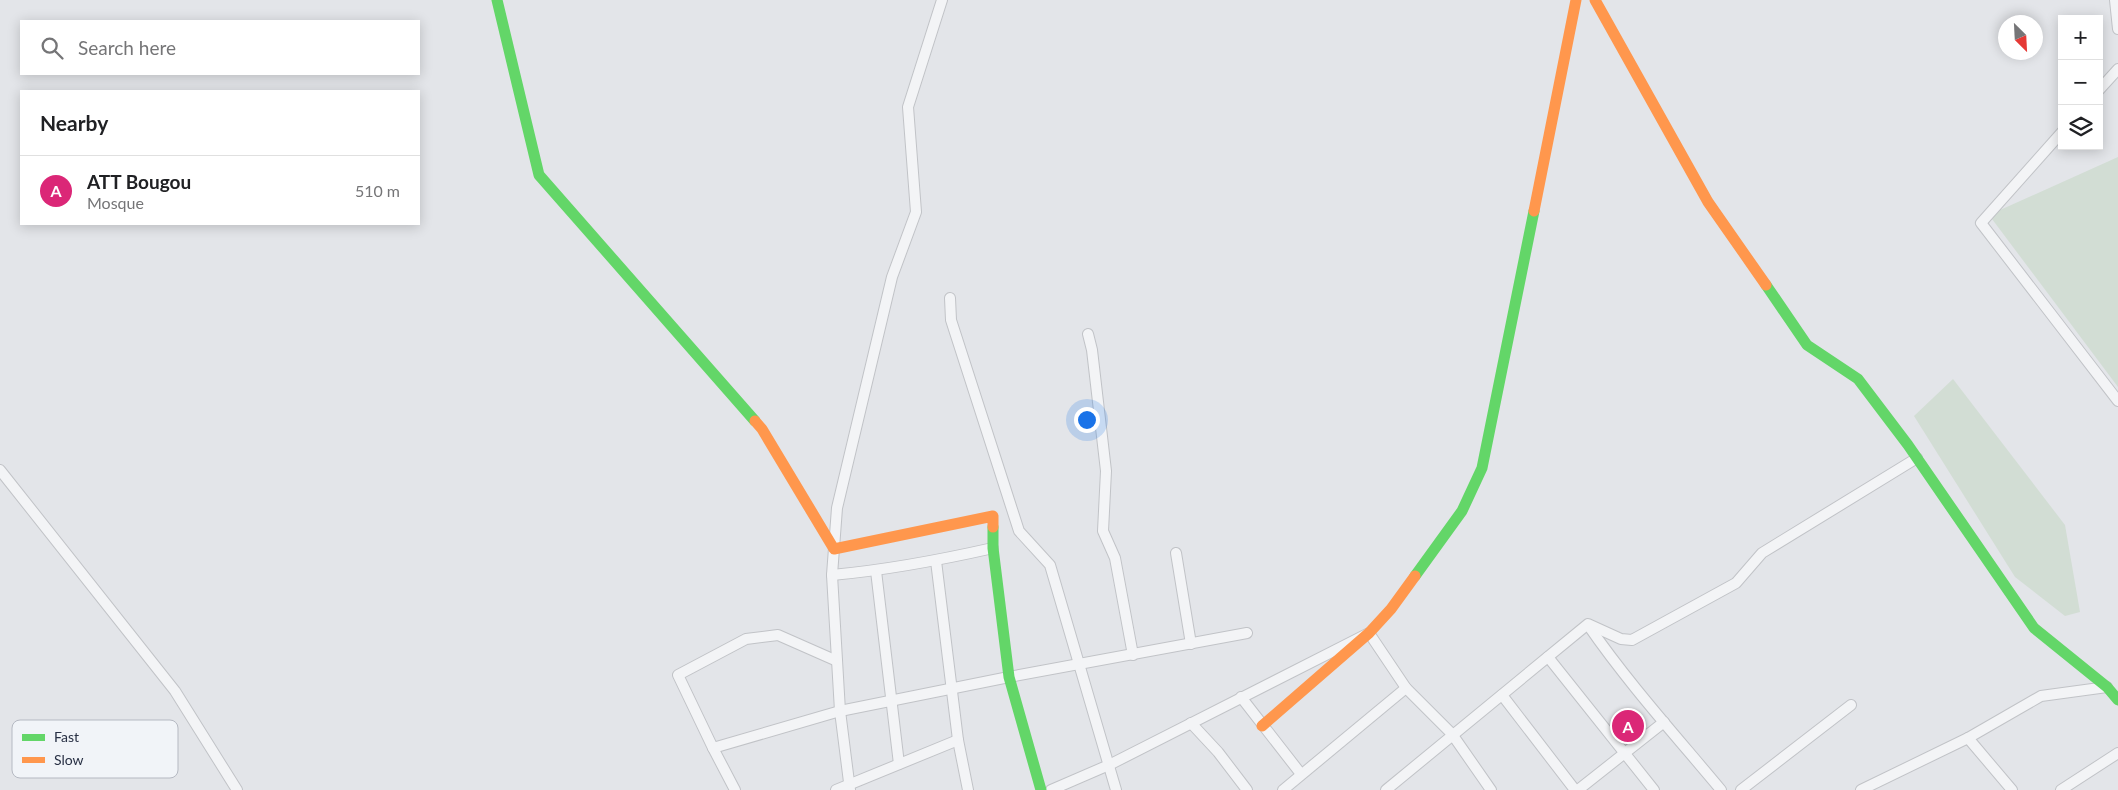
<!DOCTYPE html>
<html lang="en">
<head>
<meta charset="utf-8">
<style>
	body { margin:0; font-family:Lato,sans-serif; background:#f2f2f2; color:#202124 }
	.controls { position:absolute; right:15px; top:15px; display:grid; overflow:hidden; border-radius:0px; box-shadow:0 2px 12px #0003 }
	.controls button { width:45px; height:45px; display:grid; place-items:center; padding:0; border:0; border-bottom:1px solid #e0e0e0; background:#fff; color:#202124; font:25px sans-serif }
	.compass { position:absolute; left:1998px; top:15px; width:45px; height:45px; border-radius:50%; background:#fff; box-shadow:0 2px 12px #0003; rotate:156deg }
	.you { position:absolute; left:1086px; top:419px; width:18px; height:18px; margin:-12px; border:4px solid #fff; border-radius:50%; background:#1a73e8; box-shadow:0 0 0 8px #1a73e833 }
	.badge { display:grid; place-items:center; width:32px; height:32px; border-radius:50%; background:#db2777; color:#fff; font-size:16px; font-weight:700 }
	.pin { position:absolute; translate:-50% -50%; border:2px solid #fff; box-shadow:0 1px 5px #0006 }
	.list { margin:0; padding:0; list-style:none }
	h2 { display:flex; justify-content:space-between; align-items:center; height:65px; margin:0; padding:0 20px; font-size:21px }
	h2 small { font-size:16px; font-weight:400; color:#757577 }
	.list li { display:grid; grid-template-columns:32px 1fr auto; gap:15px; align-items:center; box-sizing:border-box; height:70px; padding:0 20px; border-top:1px solid #e0e0e0 }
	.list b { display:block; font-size:19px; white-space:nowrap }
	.list p { margin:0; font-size:16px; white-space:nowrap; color:#757577 }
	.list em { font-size:16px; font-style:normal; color:#757577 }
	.icon { flex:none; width:28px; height:28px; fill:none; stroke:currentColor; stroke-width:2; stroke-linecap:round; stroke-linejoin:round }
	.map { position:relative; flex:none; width:2118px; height:790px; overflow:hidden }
	.search { position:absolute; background:#fff; box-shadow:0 2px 12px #0003; left:20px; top:20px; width:400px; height:55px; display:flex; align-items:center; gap:12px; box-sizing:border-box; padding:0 18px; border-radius:0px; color:#757577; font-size:19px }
	.panel { position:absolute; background:#fff; box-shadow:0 2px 12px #0003; left:20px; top:90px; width:400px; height:135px; border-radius:0px }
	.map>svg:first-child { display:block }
	.green { fill:#d2ddd4 }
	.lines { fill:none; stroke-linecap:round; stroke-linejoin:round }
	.street-casing { stroke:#c1c3c7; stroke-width:12 }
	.street { stroke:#f3f4f6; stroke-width:10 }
	.fast { stroke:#63d668; stroke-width:11 }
	.slow { stroke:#ff974d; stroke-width:11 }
	.key { fill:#f1f4f8; stroke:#b5b9c2; stroke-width:1 }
	.key-label { font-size:14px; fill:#283044 }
</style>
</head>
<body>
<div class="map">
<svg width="2118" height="790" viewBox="0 0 2118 790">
	<rect width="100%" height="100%" fill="#e3e5e9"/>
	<g class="green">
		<path d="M2118 157V387L1989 215Z"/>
		<path d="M1953 379 2065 525 2080 612 2065 616 2015 577 1914 416Z"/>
	</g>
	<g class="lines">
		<g class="street-casing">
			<g id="street">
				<path d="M2115 0 2118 29"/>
				<path d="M2099 90 2118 69"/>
				<path d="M2062 132 1981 223 2118 401"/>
				<path d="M950 298 951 320 1019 531 1050 565 1116 790"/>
				<path d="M1088 334 1092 350 1106 471 1103 531 1115 558 1133 655"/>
				<path d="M0 470 175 691 237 790"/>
				<path d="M1176 553 1191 644"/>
				<path d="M936 561 958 740 968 790"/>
				<path d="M876 571 899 764"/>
				<path d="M832 575C887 570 940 560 993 548"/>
				<path d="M1588 625C1628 683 1676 736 1721 790"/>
				<path d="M1548 657 1654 790"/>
				<path d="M837 661 778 635 746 639 678 675 713 748 840 711 1009 677 1247 633"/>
				<path d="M1502 695 1575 790"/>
				<path d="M1241 697 1301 774"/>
				<path d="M1191 723 1218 752 1247 790"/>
				<path d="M1968 738 2012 790"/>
				<path d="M713 748 735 790"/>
				<path d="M836 790 958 740"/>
				<path d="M850 790 840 711 832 575 837 508 892 277 916 212 908 107 942 0"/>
				<path d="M1051 790 1109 765 1369 633 1406 688 1452 734 1491 790"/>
				<path d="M1283 790 1406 688"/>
				<path d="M1386 790 1588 624 1621 639 1632 640 1736 583 1762 553 1917 458"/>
				<path d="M1578 790 1664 722"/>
				<path d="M1741 790 1851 705"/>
				<path d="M1861 790 1968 738 2041 696 2107 687"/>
				<path d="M2061 790 2118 753"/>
			</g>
		</g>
		<use href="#street" class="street"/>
		<g class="fast">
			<path d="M497 0 539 175 755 421"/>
			<path d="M1766 285 1807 345 1858 379 1908 445 2034 628 2107 687 2118 700"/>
			<path d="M993 527V548L1009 677 1041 790"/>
			<path d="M1415 576 1462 511 1482 468 1534 211"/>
		</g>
		<g class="slow">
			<path d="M1595 0 1708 202 1766 285"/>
			<path d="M1534 211 1576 0"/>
			<path d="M755 421 762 429 834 549 993 516V527"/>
			<path d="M1262 726 1369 633 1391 609 1415 576"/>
		</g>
	</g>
	<rect x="12" y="720" width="166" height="58" rx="8" class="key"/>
	<rect x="22" y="734" width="23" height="7" fill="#63d668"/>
	<rect x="22" y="757" width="23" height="6" fill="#ff974d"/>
	<g class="key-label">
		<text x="54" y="742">Fast</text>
		<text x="54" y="765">Slow</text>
	</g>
</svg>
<div class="controls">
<button>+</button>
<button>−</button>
<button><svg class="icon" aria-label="layers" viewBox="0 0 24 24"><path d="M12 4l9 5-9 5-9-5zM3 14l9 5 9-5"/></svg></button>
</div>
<svg class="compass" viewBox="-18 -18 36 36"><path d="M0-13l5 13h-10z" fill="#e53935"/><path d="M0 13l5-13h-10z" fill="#757577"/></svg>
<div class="you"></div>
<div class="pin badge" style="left:1628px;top:726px">A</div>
<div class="search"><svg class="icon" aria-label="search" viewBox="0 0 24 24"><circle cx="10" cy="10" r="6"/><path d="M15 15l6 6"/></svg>Search here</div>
<section class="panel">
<h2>Nearby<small></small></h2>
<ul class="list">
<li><span class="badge">A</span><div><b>ATT Bougou</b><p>Mosque</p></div><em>510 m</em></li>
</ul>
</section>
</div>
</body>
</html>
